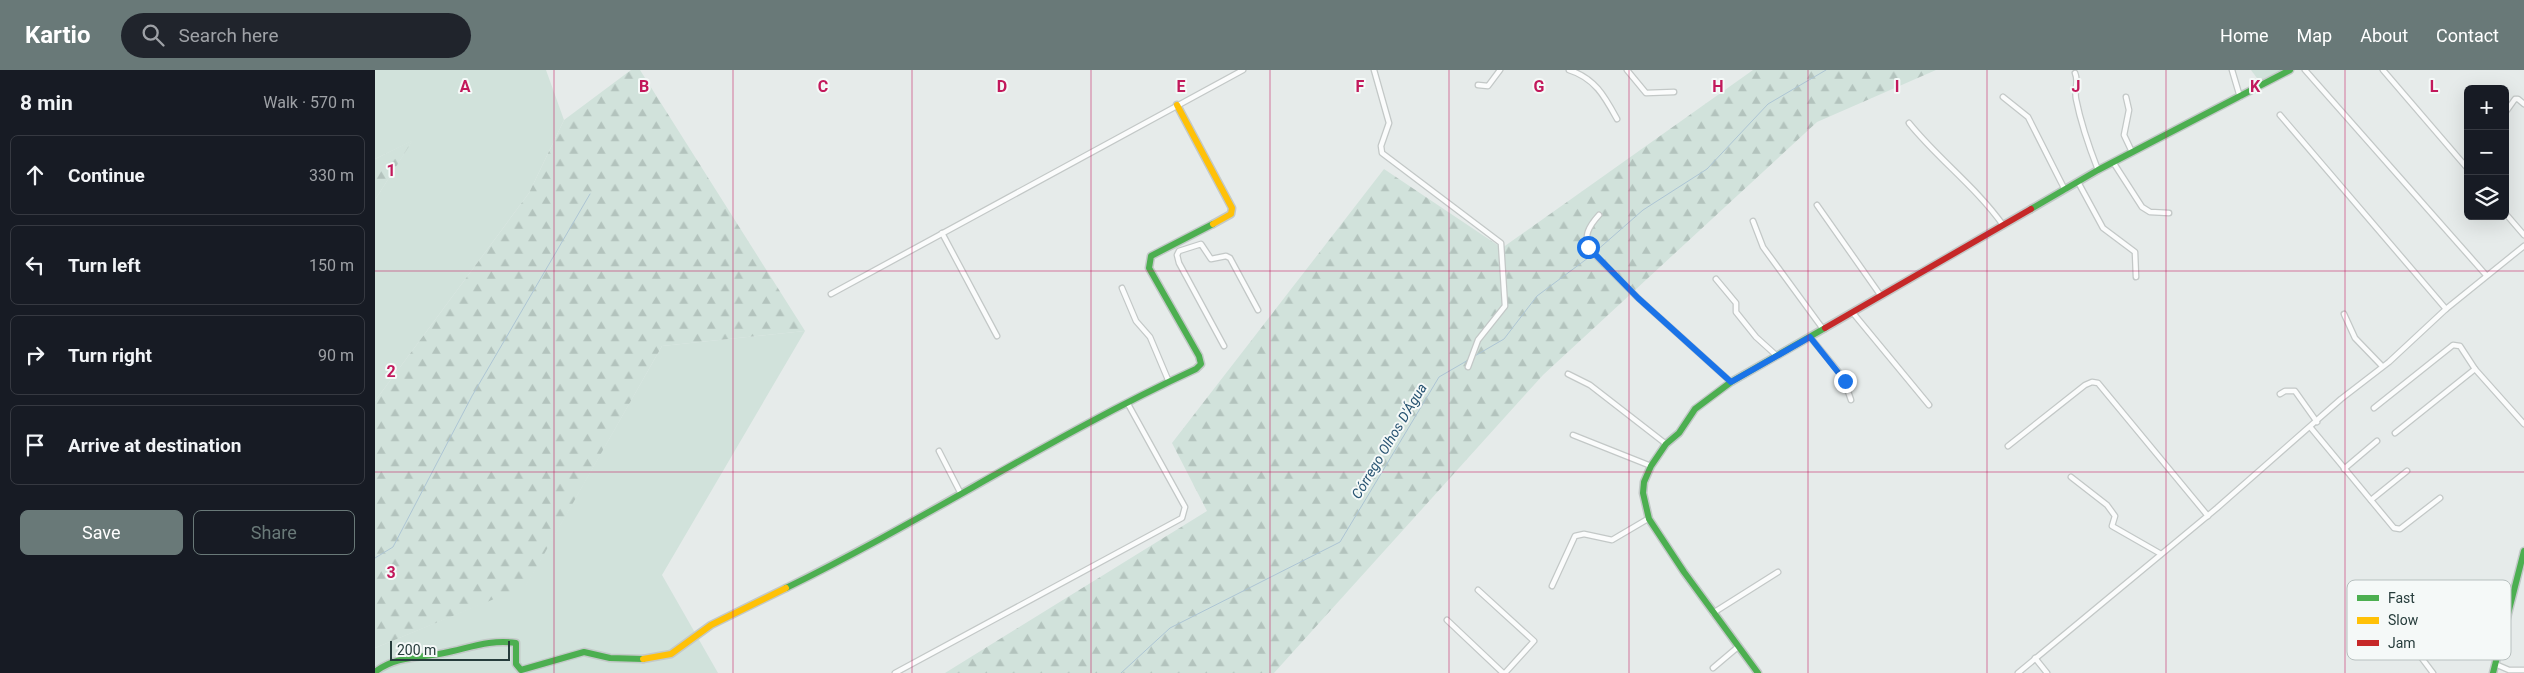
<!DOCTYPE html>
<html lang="en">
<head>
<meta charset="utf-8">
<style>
	body { margin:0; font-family:Roboto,sans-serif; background:#20242c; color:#f1f3f6 }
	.controls { position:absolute; right:15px; top:15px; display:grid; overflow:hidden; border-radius:8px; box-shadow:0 5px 20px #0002 }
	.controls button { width:45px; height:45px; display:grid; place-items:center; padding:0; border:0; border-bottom:1px solid #363941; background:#171b24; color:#f1f3f6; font:25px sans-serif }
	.scale { position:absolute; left:15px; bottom:12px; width:120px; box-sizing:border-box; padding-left:5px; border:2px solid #263c3b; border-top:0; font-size:14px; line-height:18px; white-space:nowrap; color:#263c3b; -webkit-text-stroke:4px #f5f9f8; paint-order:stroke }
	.stop { position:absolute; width:15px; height:15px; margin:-11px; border:4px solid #1a73e8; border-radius:50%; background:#fff }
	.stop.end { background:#1a73e8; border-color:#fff; box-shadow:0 1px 5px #0008 }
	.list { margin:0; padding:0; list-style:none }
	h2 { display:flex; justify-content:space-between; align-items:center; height:65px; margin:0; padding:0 20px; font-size:21px }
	h2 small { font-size:16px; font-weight:400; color:#9ea1a6 }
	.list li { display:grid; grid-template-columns:32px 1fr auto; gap:15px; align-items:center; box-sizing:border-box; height:80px; margin:0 10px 10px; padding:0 10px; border:1px solid #363941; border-radius:8px }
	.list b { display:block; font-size:19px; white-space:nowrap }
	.list em { font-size:16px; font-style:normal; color:#9ea1a6 }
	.actions { display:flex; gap:10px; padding:15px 20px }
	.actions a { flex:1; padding:11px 0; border:1px solid #697978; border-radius:8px; text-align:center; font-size:18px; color:#697978 }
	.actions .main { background:#697978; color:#fff }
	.icon { flex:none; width:28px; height:28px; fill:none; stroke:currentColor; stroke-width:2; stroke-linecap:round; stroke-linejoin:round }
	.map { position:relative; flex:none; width:2149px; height:603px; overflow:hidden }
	header { display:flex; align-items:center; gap:30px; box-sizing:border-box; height:70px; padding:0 25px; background:#697978; color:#fff }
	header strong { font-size:24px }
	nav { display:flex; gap:28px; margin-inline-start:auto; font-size:18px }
	.search { width:350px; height:45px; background:#20242c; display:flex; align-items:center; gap:12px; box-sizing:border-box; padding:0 18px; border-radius:28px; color:#9ea1a6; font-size:19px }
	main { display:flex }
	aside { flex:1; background:#171b24 }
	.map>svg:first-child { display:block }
	.green { fill:#d1e2db }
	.forest { fill:url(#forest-firs) }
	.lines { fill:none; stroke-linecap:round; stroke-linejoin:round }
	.stream { stroke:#adc5d4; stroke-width:1 }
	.street-casing { stroke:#c3c8c7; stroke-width:7 }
	.fast-casing { stroke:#c3c9c8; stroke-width:9 }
	.slow-casing { stroke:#c3c9c8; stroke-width:9 }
	.jam-casing { stroke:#c3c9c8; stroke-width:9 }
	.street { stroke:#fbfcfc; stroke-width:4.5 }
	.fast { stroke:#4caf50; stroke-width:6 }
	.slow { stroke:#ffc107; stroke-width:6 }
	.jam { stroke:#c62828; stroke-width:6 }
	.route { stroke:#1a73e8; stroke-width:6 }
	.grid { fill:none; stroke:#c2185b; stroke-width:1; stroke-opacity:0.55 }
	.labels { text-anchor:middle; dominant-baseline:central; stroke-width:4; stroke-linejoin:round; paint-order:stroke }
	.water-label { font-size:14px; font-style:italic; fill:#275371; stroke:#f5f9f8 }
	.key { fill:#f5f9f8; stroke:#b7c0bf; stroke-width:1 }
	.key-label { font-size:14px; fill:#263c3b }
	.grid-label { font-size:16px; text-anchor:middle; font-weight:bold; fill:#c2185b; stroke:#f5f9f8; stroke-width:4; stroke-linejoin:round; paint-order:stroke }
</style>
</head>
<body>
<header>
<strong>Kartio</strong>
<div class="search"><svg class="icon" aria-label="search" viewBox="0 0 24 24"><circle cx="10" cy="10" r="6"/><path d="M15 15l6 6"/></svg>Search here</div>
<nav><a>Home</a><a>Map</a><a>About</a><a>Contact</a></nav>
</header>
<main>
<aside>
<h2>8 min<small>Walk · 570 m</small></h2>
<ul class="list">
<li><svg class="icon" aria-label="ahead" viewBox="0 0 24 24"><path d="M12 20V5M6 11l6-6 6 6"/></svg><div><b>Continue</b></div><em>330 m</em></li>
<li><svg class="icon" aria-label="left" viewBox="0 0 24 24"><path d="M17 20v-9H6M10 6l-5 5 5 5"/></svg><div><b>Turn left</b></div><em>150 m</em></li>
<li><svg class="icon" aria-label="right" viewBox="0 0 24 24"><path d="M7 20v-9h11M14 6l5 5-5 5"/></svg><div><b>Turn right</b></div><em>90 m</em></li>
<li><svg class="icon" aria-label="arrive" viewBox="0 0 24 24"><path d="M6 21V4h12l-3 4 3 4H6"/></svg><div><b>Arrive at destination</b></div></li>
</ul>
<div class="actions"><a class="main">Save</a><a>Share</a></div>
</aside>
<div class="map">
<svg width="2149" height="603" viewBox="0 0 2149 603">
	<defs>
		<pattern id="forest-firs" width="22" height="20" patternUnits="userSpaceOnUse" patternTransform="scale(1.25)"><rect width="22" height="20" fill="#d1e2db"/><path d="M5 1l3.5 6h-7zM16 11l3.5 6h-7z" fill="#b3c3bd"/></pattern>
	</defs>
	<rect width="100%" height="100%" fill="#e6ebea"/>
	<g class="green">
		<path d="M0 0H171L189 50 154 123 0 331V130L37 71 0 89Z"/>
		<path d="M430 261 287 505 343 603H0V578L151 515 287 276Z"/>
	</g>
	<g class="forest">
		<path d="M256 0H265L430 261 287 276 151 516 0 578V331L154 123 189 50Z"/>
		<path d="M1378 0H1561L1442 52 1168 305 899 603H570L832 441 797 373 1009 99 1127 178Z"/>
		<path d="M1876 0H1910L1887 15Z"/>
		<path d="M38 70 0 130V89Z"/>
	</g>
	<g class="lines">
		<g class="stream">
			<path d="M1220 182 1268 140 1332 99 1393 34 1451 0"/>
			<path d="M1098 287 1129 269 1162 226 1217 185"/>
			<path d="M0 488 18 477 97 326 215 124"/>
			<path d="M746 603 795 558 965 472 1064 307 1095 289"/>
		</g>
		<g class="street-casing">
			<g id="street">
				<path d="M999 0 1014 53 1006 76 1007 83 1126 173 1130 236 1103 270 1093 297"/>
				<path d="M1194 0C1220 8 1230 27 1242 49"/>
				<path d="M1252 0 1271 23 1299 22"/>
				<path d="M1857 0 1865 27"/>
				<path d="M1930 0 2111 205"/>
				<path d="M2008 0 2093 99"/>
				<path d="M1700 3C1704 12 1699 20 1701 29 1706 54 1714 77 1723 100"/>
				<path d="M1103 15 1113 16 1125 0"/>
				<path d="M1628 27 1653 47 1690 120"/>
				<path d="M1751 27 1754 40 1749 65 1757 82"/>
				<path d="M2130 43 2140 29H2143L2149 34"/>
				<path d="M1905 45 2071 239"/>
				<path d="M1534 53C1563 89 1601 117 1628 155"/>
				<path d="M1738 92 1767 137 1775 142 1794 143"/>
				<path d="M1703 112 1728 158 1760 182 1761 207"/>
				<path d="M1442 135 1506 226"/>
				<path d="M2130 143 2149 165"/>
				<path d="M1224 145C1214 156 1207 167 1216 181L1263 228 1356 312"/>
				<path d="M1378 151 1388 177 1448 259"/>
				<path d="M567 163 622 266"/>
				<path d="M1341 209 1361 233V242L1381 267 1402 286"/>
				<path d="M747 218 761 251 775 267 794 312"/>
				<path d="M456 224 868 0"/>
				<path d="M1478 243 1554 335"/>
				<path d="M1969 244 1980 268 2007 296"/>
				<path d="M1435 267 1468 307 1476 330"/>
				<path d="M849 276 804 193 802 185 804 181 826 174 836 189 851 186 855 188 883 240"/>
				<path d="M1193 304 1215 315 1291 374"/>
				<path d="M1905 324 1910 321H1920L1942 352"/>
				<path d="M1999 338 2078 275 2085 276 2100 299 2149 354"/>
				<path d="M1936 358 2019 458 2025 459 2065 428"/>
				<path d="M2020 363 2100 299"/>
				<path d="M1198 365 1276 396"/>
				<path d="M1633 376 1710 315 1717 312 1723 313 1833 446"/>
				<path d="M564 381 586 424"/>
				<path d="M1969 399 2002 371"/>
				<path d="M1696 407 1732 435 1740 446 1737 456 1786 484"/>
				<path d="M1996 430 2032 401"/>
				<path d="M1177 516 1200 466 1209 464 1237 470 1271 450"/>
				<path d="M1103 520 1159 571 1130 603"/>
				<path d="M1338 543 1403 502"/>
				<path d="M2015 546 2058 603"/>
				<path d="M1072 550 1128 603"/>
				<path d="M1660 588 1672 603"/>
				<path d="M2120 594 2134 600H2149"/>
				<path d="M1338 598 1364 576"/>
				<path d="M520 603 807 448 810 437 753 334"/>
				<path d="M1643 603 1842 438 1966 329 2014 292 2071 239 2149 176"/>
			</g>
		</g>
		<g class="fast-casing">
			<g id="fast">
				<path d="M1656 139 1723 100 1915 0"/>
				<path d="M411 518C550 450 680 364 821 299L826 294 824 286 774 198 776 186 838 154"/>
				<path d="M0 602C21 586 44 588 69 583 94 578 116 569 141 573V594L146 600 209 582 235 588 268 589"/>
				<path d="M1383 603 1309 502 1274 449 1268 423 1269 412 1276 396 1291 374 1304 363 1320 339 1356 312 1450 258"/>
				<path d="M2118 603 2149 481"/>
			</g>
		</g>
		<g class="slow-casing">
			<g id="slow">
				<path d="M802 35 857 138 856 144 838 154"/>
				<path d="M268 589 296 584 336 555 411 518"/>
			</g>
		</g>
		<g class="jam-casing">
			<path id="jam" d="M1450 258 1656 139"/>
		</g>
		<use href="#street" class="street"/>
		<use href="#fast" class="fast"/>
		<use href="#slow" class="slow"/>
		<use href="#jam" class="jam"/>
	</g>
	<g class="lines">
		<path class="route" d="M1213 177 1263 228 1356 312 1435 267 1470 311"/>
	</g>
	<path class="grid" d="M179 0V603M358 0V603M537 0V603M716 0V603M895 0V603M1074 0V603M1254 0V603M1433 0V603M1612 0V603M1791 0V603M1970 0V603M0 201H2149M0 402H2149"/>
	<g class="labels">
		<g class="water-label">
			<text transform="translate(1014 371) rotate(-59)">Córrego Olhos D'Água</text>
		</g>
	</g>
	<rect x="1972" y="510" width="164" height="80" rx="8" class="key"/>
	<rect x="1982" y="525" width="22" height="6" fill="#4caf50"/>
	<rect x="1982" y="547" width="22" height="7" fill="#ffc107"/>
	<rect x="1982" y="570" width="22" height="6" fill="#c62828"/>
	<g class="key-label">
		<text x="2013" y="533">Fast</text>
		<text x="2013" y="555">Slow</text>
		<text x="2013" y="578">Jam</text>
	</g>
	<g class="grid-label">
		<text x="90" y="22">A</text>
		<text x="269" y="22">B</text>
		<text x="448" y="22">C</text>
		<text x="627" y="22">D</text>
		<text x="806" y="22">E</text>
		<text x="985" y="22">F</text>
		<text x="1164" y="22">G</text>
		<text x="1343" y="22">H</text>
		<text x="1522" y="22">I</text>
		<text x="1701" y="22">J</text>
		<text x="1880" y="22">K</text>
		<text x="2059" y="22">L</text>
		<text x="16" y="106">1</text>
		<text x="16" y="307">2</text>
		<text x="16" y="508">3</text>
	</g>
</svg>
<div class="controls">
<button>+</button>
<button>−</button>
<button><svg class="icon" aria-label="layers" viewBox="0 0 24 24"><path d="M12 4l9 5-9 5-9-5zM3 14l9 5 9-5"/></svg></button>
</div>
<div class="scale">200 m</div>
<div class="stop" style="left:1213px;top:177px"></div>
<div class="stop end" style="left:1470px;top:311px"></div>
</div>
</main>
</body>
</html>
